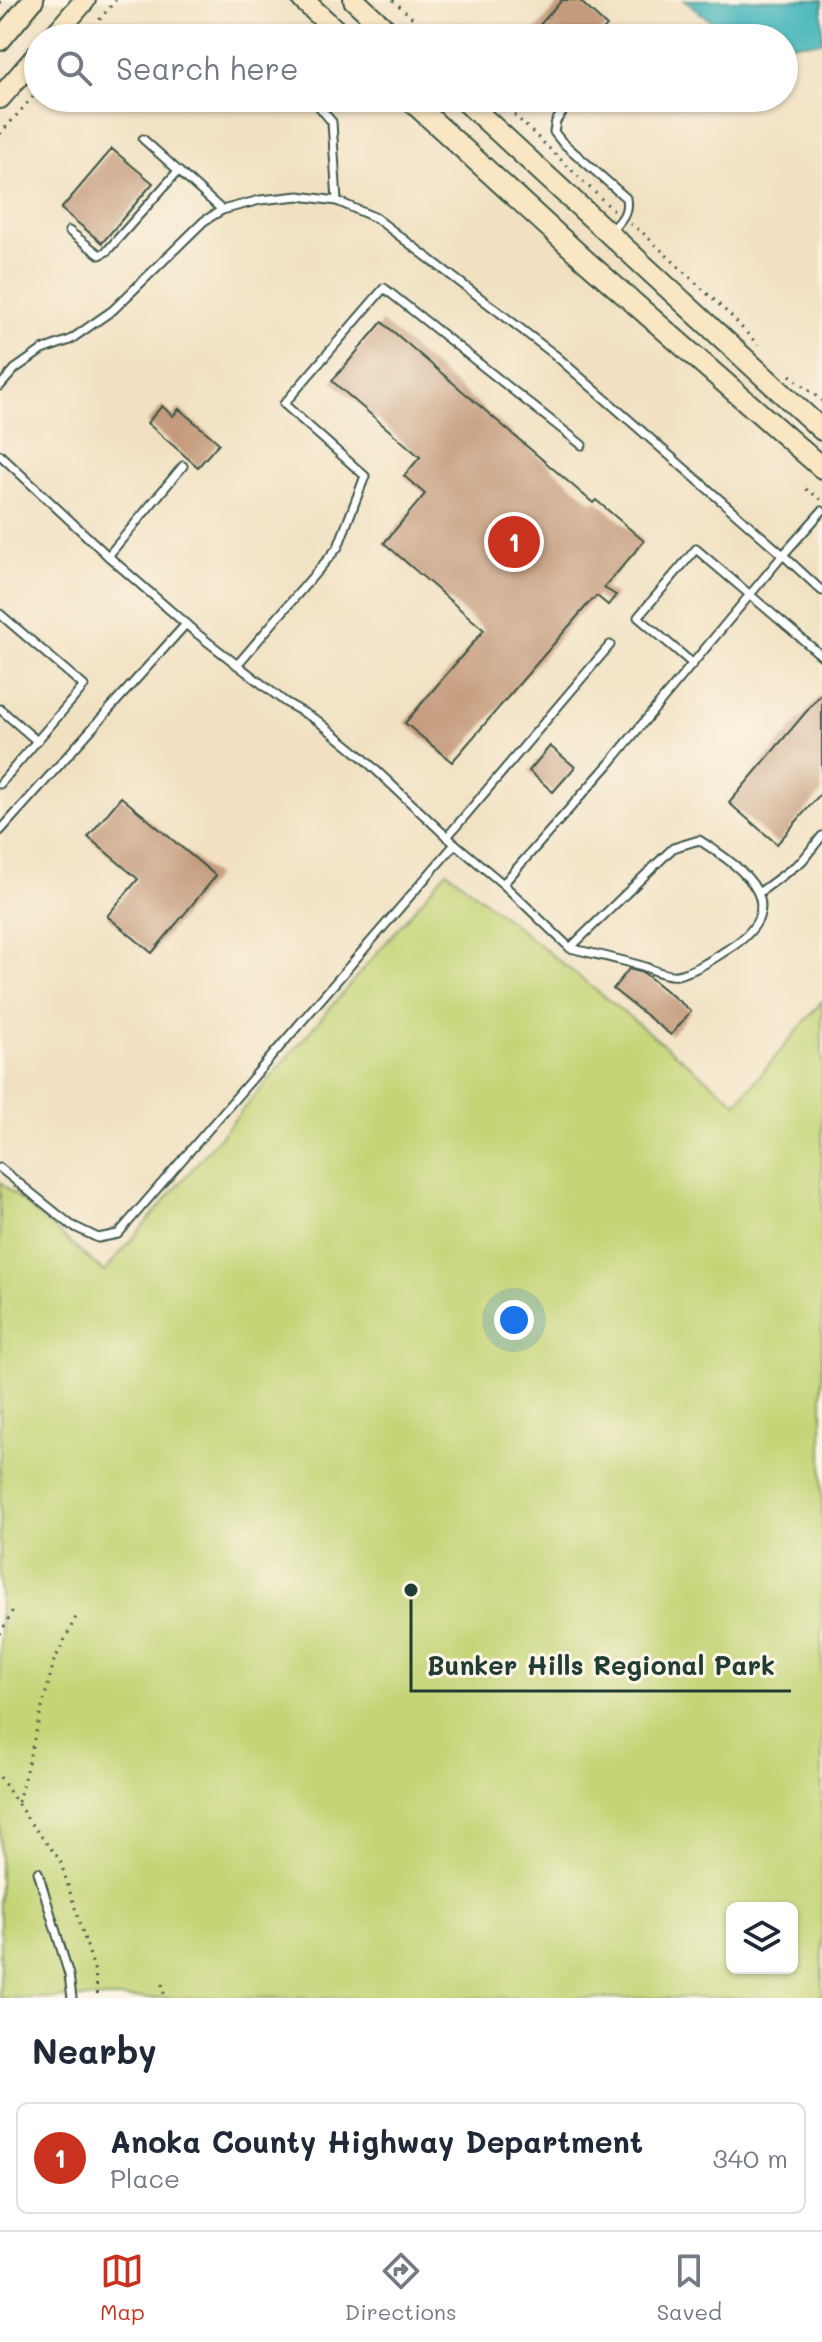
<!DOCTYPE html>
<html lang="en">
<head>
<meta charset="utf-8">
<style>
	body { margin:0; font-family:Mali,sans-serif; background:#f2f2f3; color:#1f2937 }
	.controls { position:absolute; right:24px; bottom:24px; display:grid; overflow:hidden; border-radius:12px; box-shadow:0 2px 6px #0004 }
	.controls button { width:72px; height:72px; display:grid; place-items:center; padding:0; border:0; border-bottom:2px solid #e0e1e3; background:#fff; color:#1f2937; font:40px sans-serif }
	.you { position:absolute; left:514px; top:1320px; width:28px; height:28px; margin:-20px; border:6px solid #fff; border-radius:50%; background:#1a73e8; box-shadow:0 0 0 12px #1a73e833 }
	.badge { display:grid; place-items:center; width:52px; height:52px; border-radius:50%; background:#c8321e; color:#fff; font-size:26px; font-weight:700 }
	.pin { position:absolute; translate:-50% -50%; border:4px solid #fff; box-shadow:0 2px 8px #0006 }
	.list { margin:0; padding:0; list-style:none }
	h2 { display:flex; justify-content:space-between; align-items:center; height:104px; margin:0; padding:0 32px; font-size:34px }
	h2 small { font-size:26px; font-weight:400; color:#747a83 }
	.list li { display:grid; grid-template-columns:52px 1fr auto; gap:24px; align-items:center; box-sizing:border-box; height:112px; margin:0 16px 16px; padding:0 16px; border:2px solid #e0e1e3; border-radius:12px }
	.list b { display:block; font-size:30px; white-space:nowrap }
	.list p { margin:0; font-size:26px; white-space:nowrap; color:#747a83 }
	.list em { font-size:26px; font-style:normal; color:#747a83 }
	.icon { flex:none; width:44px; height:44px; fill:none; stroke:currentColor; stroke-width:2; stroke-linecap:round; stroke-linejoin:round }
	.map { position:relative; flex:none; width:822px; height:1998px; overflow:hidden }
	.search { position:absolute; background:#fff; box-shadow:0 2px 6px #0004; left:24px; right:24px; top:24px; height:88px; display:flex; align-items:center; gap:20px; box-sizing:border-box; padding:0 28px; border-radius:44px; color:#747a83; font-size:30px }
	.sheet { height:232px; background:#fff }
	nav { display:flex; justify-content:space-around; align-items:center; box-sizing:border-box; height:112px; border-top:2px solid #e0e1e3; background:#fff; font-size:22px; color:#747a83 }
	nav a { display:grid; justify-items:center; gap:4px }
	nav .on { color:#c8321e }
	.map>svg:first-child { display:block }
	.green { fill:#c4d476; stroke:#728855; stroke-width:2; fill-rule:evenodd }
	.water { fill:#45b5bb; stroke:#327978; stroke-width:2 }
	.building { fill:#c59b7d }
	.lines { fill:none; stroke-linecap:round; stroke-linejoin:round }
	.service-casing { stroke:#3e5649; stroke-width:11 }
	.secondary-casing { stroke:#3e5649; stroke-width:24 }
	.path { stroke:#3e5649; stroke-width:3; stroke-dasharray:2 6; stroke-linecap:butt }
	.service { stroke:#fff; stroke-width:7 }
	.secondary { stroke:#f9e7c3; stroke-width:20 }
	.leader { fill:none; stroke:#1f3d34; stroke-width:3 }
	.callout-dot { fill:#1f3d34; stroke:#fcf5e5; stroke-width:3 }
	.callout-label { font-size:26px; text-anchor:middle; font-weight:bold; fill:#1f3d34; stroke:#fcf5e5; stroke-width:6; stroke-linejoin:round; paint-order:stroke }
</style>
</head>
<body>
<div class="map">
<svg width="822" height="1998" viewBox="0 0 822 1998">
	<rect width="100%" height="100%" fill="#fcf5e5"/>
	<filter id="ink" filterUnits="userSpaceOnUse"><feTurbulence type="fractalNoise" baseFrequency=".0125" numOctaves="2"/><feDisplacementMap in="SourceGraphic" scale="16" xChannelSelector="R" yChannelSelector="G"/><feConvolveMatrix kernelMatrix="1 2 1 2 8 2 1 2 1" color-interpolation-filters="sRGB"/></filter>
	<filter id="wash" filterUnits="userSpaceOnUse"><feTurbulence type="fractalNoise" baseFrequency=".006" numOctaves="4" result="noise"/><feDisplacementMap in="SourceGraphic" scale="32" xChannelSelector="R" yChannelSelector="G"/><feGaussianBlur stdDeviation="1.8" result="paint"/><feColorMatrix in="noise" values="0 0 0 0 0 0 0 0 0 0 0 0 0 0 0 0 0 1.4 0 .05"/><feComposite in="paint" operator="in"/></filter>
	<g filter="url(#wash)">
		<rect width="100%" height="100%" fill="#f1e1c2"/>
		<path class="green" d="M447 871 737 1103 822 1001V1998H0V1182L104 1272ZM732 1908H792V1968H732Z"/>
		<path class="water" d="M684 0H822V42L784 44V38C728 38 727 33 684 0Z"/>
		<g id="blocks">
			<g class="building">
				<path d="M562 0H579L607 26 596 38H528Z"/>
				<path d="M112 149 153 183 102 243 61 209Z"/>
				<path d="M382 322 593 503 596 500 644 541 604 588 616 595 608 605 597 596 588 604 452 762 405 723 484 630 384 543 425 494 404 476 420 457 332 381Z"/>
				<path d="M162 406 173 416 179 409 219 443 198 467 147 423Z"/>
				<path d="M822 693V792L777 844 729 803Z"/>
				<path d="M550 746 575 767 553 792 529 771Z"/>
				<path d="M121 797 216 876 152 953 107 916 138 879 88 837Z"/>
				<path d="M629 969 644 973 691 1011 671 1035 613 989Z"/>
			</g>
		</g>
	</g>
	<g filter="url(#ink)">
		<use href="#blocks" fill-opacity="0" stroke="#3e5649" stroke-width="2"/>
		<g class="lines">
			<g class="service-casing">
				<g id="service">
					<path d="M312 98 332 122 337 201"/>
					<path d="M573 98 556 121 554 132 562 142 626 198C629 214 620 221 610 232"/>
					<path d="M143 139 222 210"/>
					<path d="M69 231 100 255 107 251 178 171"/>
					<path d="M0 386 15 369 42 350 70 340 113 310 204 221 222 210 260 200 299 196 337 201 376 218 555 355 783 555 822 511"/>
					<path d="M0 455 108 556 195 632 285 702 318 721 362 757 447 837 503 884 570 948"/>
					<path d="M108 556 183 466"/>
					<path d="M0 614 84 686 0 784"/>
					<path d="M693 664 638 617 696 549 822 656"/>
					<path d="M237 665 338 547 365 476 284 404 384 288 582 445"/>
					<path d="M0 709 37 741"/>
					<path d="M0 831 186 624"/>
					<path d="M447 837 610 645"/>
					<path d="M699 840C746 870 796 907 727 950 711 960 696 971 677 975 667 977 652 969 642 966 618 959 594 954 570 948L673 848Z"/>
					<path d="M503 884 609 764 783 555 822 591"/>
					<path d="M760 892 802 861 822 836"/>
					<path d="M0 1168 71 1225 98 1238 118 1234 455 844"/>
					<path d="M38 1872 69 1975 72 1998"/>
				</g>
			</g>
			<g class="secondary-casing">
				<g id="secondary">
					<path d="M303 0 344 38"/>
					<path d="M354 0 395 38"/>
					<path d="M52 38 85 0"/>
					<path d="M0 40 33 0"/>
					<path d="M0 98 38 54"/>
					<path d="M408 98 586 261 822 468"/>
					<path d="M462 98 822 430"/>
				</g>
			</g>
			<g class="path">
				<path d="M393 0 434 38"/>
				<path d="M0 3 3 0"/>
				<path d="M84 38 116 0"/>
				<path d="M497 98 615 212"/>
				<path d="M0 134 38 91"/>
				<path d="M630 224 642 232 730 315 758 345"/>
				<path d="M790 375 822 401"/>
				<path d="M806 489 822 500"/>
				<path d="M0 1634 15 1606"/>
				<path d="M0 1777 29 1821 60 1860 95 1972 98 1998"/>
				<path d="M18 1802 54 1661 78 1613"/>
				<path d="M162 1984 165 1998"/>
			</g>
			<use href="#service" class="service"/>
			<use href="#secondary" class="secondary"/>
		</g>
	</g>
	<path class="leader" d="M411 1590L411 1691H791"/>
	<circle class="callout-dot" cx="411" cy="1590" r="8"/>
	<g class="callout-label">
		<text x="601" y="1675">Bunker Hills Regional Park</text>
	</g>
</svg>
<div class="controls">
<button><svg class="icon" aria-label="layers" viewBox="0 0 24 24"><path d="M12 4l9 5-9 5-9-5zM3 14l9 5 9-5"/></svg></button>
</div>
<div class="you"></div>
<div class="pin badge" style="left:514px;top:542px">1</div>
<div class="search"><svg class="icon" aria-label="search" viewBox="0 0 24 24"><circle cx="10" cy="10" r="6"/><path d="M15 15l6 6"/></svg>Search here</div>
</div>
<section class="sheet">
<h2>Nearby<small></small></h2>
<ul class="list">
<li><span class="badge">1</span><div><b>Anoka County Highway Department</b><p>Place</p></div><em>340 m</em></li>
</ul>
</section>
<nav>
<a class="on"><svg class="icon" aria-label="map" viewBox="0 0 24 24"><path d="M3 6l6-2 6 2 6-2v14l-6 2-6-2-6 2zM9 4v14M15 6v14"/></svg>Map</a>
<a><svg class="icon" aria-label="directions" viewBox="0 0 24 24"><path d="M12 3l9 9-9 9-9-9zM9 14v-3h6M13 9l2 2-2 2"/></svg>Directions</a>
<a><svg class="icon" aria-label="saved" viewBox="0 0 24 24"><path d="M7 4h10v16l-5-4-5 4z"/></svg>Saved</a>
</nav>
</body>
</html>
